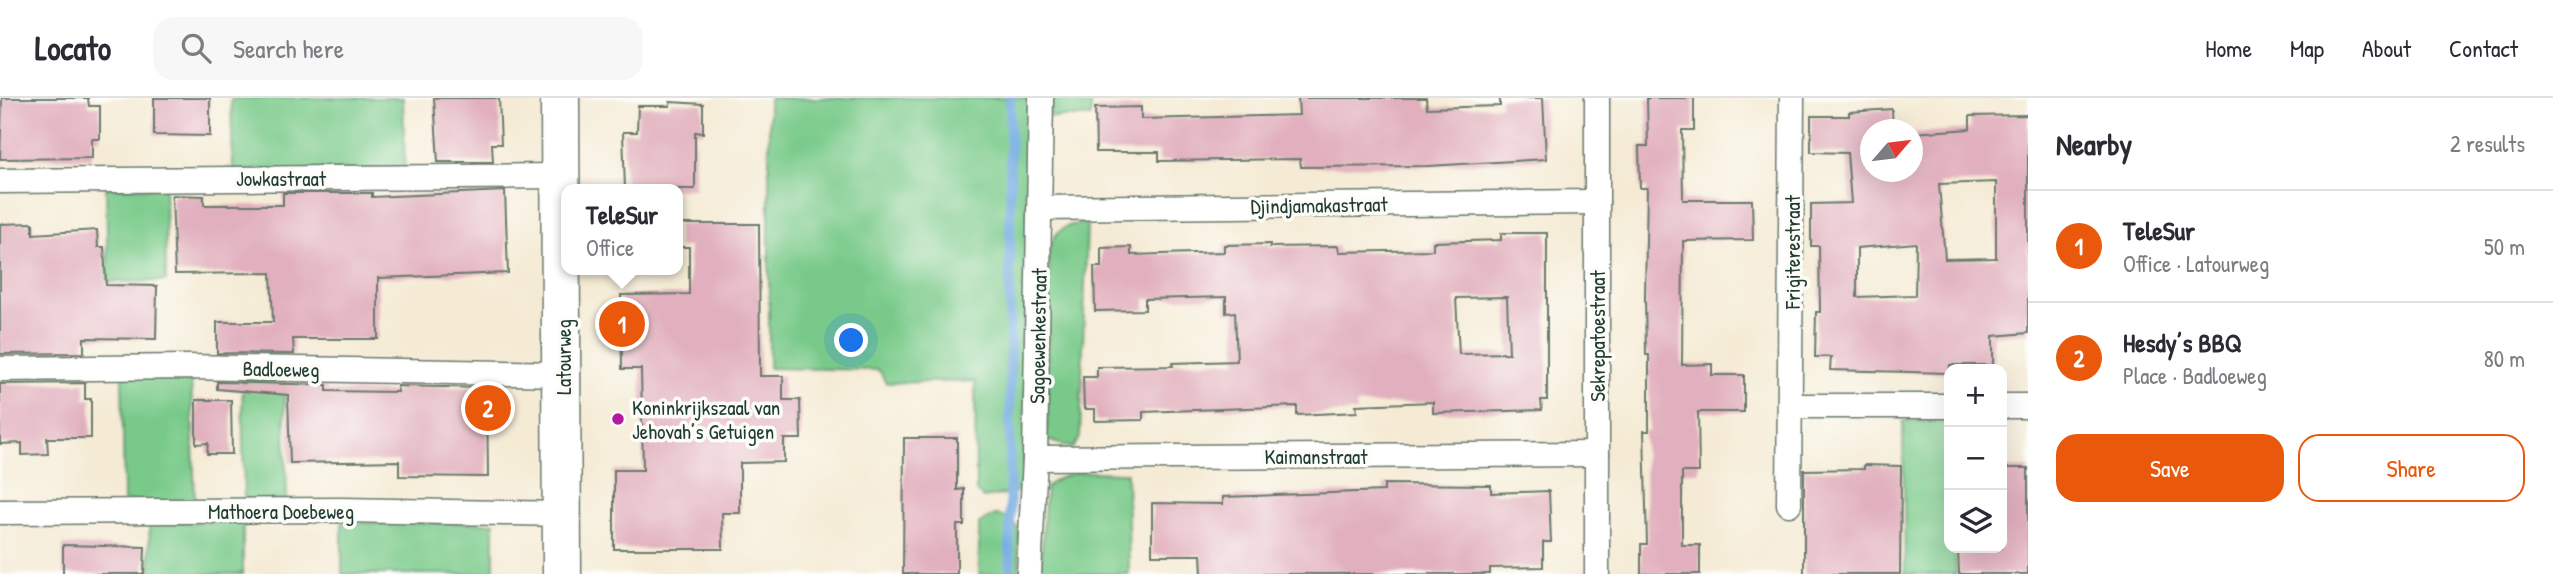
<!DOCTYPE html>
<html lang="en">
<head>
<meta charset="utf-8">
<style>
	body { margin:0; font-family:"Patrick Hand",sans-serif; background:#f7f7f7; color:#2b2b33 }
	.controls { position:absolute; right:21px; bottom:21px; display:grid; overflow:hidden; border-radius:14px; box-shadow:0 7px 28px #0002 }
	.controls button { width:63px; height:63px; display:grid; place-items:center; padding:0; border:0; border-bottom:2px solid #e1e1e2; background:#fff; color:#2b2b33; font:35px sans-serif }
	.compass { position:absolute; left:1860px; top:21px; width:63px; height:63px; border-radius:50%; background:#fff; box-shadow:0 7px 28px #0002; rotate:62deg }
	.you { position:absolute; left:852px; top:243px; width:24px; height:24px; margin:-18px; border:5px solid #fff; border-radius:50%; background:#1a73e8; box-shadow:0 0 0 10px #1a73e833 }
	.badge { display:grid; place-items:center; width:46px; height:46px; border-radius:50%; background:#ea580c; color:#fff; font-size:23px; font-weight:700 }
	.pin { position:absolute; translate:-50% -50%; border:4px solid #fff; box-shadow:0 2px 7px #0006 }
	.popup { position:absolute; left:561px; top:86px; width:122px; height:91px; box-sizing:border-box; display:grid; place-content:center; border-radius:14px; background:#fff; filter:drop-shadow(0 2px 5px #0005); font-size:23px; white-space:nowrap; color:#7c7c81 }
	.popup b { font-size:26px; color:#2b2b33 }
	.popup::after { content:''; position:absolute; left:50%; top:100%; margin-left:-14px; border:14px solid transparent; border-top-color:#fff }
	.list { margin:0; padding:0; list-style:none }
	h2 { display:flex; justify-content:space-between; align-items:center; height:91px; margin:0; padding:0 28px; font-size:30px }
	h2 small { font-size:23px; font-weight:400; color:#7c7c81 }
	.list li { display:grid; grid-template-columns:46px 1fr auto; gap:21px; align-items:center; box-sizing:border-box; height:112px; padding:0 28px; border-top:2px solid #e1e1e2 }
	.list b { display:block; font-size:26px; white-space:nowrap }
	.list p { margin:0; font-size:23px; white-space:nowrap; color:#7c7c81 }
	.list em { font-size:23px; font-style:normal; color:#7c7c81 }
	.actions { display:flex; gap:14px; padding:21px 28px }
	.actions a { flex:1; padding:16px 0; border:2px solid #ea580c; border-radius:21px; text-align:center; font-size:24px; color:#ea580c }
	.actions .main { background:#ea580c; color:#fff }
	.icon { flex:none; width:38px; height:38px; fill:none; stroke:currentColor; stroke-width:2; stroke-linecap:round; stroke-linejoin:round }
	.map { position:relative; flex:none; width:2028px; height:476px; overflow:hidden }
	header { display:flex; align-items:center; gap:42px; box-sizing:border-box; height:98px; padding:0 35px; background:#fff; border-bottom:2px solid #e1e1e2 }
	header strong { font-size:33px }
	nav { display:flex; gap:38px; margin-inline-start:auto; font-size:24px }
	.search { width:490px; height:63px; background:#f7f7f7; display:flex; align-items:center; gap:18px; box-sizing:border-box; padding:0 24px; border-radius:21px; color:#7c7c81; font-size:26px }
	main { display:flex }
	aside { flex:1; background:#fff }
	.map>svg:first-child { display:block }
	.green { fill:#79ca8a; stroke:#4c845f; stroke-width:2 }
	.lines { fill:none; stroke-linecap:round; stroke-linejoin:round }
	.stream { stroke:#6fa9e0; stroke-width:10 }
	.building { fill:#e1afbd; fill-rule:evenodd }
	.minor-casing { stroke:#6a7a6c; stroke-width:27 }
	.primary-casing { stroke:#6a7a6c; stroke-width:41 }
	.minor { stroke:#fff; stroke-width:24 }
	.primary { stroke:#fff; stroke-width:38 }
	.poi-dot { fill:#b5179e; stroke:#fdfcf7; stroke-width:2.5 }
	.labels { text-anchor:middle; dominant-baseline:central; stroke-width:7; stroke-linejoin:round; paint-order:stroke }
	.street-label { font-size:21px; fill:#1f3d34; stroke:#fdfcf7 }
	.poi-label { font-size:21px; fill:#1f3d34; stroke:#fdfcf7; text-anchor:start }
</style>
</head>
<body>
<header>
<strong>Locato</strong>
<div class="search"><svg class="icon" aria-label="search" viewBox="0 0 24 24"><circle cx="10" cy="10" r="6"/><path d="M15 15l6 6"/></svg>Search here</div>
<nav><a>Home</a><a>Map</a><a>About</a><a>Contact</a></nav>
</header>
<main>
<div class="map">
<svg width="2028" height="476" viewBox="0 0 2028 476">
	<rect width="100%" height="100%" fill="#fdfcf7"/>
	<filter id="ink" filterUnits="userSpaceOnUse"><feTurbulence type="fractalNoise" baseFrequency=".0143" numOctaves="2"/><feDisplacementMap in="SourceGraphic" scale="14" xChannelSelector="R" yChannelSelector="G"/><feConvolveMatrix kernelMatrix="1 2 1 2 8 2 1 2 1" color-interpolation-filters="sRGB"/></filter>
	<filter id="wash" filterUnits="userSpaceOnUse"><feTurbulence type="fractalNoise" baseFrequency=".00686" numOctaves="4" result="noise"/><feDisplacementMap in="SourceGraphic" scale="28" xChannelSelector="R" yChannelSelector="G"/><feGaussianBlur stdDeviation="1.57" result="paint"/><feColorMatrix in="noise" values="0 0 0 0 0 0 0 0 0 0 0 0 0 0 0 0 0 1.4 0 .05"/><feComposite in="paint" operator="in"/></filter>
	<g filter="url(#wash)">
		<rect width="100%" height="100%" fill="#f5ebd5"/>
		<g class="green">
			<path d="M231 0H403L405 72H233Z"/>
			<path d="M769 0H1029L1024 379 1016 394 983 400 976 393 975 283 886 285 879 272 769 270Z"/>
			<rect x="1050" y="0" width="41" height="19"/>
			<path d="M106 90H165L166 183 108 184Z"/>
			<path d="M1087 125 1080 339 1073 350 1047 342 1049 149C1057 130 1067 126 1087 125Z"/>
			<path d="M122 277 191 278 195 405 124 403Z"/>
			<path d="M242 278 284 279 287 402H244Z"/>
			<path d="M1903 323H1949V450H1955L1956 476H1905Z"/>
			<path d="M1127 375 1129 476H1040L1046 390C1065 368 1100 375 1127 375Z"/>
			<path d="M995 417C1005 418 1014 422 1018 432L1020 476H979V426Z"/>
			<path d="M149 424H243V476H150Z"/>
			<rect x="342" y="425" width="152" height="51"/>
		</g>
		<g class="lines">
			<path class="stream" d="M1010 476V0"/>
		</g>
		<g id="blocks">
			<g class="building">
				<path d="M2 0H88L89 8H100V41H92V60L0 61Z"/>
				<path d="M154 0H210V38L154 37Z"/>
				<path d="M434 0H499L501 46H492L493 64H438Z"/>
				<path d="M1298 0H1426L1427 10 1500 8V0H1543L1546 61 1428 68 1301 69 1300 61 1159 63V54H1096L1095 10 1141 9V21L1299 17Z"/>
				<path d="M1647 0H1694V32H1682L1683 102H1752L1753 142 1683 143 1682 267 1712 266V277H1744V314H1698L1699 374H1682V447H1700V476H1641V446H1647L1644 333H1649V257H1646L1645 199 1647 90H1640L1639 48H1648Z"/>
				<path d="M670 4 703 6V35L695 34V91H625L623 34H637L638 8H670Z"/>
				<path d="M1892 11 1893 32H1871V74H1913V35L1970 31V18L2028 17V235L1993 238V267H1950L1949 275 1830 272 1831 259H1815L1816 214H1820L1819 148H1811V106L1851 105 1847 55 1811 54V18H1849V14ZM1996 84V160L1945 161 1939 86ZM1916 145 1915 197 1857 199V150Z"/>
				<path d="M505 93 508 175 378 180V241H293L294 256 217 255V224H273L271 175 175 176 172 97 204 98V107H283V95H372V99Z"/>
				<path d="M33 125V136L97 132 98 149H104L106 187 157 188 156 241 84 240V255L0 256V126Z"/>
				<path d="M678 126H759L760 278H783V302H800L801 341H784V364L740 365V415H722L723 451H614V372H643L641 271H622L621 197 689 196V149H678Z"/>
				<path d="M1501 135H1547V302H1541L1542 312 1433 315V304L1356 307 1357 314 1297 317V308L1143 314V322L1095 323V311H1084L1083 279H1097V269L1173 268 1172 265 1237 263 1235 214 1226 215V199L1145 201V212L1095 213 1094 169H1101V150L1131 149V157L1224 154V147L1270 146V149L1338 148 1339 154 1433 152V144L1501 142ZM1507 199 1509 255 1459 256 1456 200Z"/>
				<path d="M217 284 327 287V293L398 294 397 288 487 290 488 379 399 378V363L290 365 288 297 217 291Z"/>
				<path d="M85 285V301H91V340H47L48 356 22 357V345L0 346V286Z"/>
				<path d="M196 302H231L232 356H207L208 345 196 346Z"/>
				<path d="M904 340H957V392L964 391V427H957V476H903Z"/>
				<path d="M1864 367 1901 368 1900 476H1804V372L1864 371Z"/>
				<path d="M2002 370H2028V476H1959L1958 450H2002Z"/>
				<path d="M1384 386 1491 387V395L1549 393 1551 444H1543V469L1490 470V476H1202L1201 457H1152V405L1223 406V399L1384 393Z"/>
				<path d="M63 447 145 449 144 476H63Z"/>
			</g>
		</g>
	</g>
	<g filter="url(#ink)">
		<use href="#blocks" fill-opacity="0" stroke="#6a7a6c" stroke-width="2"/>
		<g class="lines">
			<g class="minor-casing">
				<g id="minor">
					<path d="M0 83 563 78"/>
					<path d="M1040 110 1597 104"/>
					<path d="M0 271 187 269 563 276"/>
					<path d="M1791 308H1949"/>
					<path d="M2002 308H2028"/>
					<path d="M1035 360 1597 356"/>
					<path d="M1789 406 1792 0"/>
					<path d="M0 414 341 412 563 416"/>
					<path d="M1029 476 1035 360 1041 0"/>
					<path d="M1597 476V0"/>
				</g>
			</g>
			<g class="primary-casing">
				<path id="primary" d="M560 0 562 476"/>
			</g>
			<use href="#minor" class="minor"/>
			<use href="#primary" class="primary"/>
		</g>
	</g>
	<circle class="poi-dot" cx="618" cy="321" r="7"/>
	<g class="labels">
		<g class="street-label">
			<text x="281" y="80">Jowkastraat</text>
			<text transform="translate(1319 107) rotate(-1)">Djindjamakastraat</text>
			<text transform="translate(1792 154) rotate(-90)">Frigiterestraat</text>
			<text transform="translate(1038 238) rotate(-89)">Sagoewenkestraat</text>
			<text transform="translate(1597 238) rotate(-90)">Sekrepatoestraat</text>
			<text transform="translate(563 259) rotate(-90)">Latourweg</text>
			<text transform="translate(281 271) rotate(1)">Badloeweg</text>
			<text x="1316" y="358">Kaimanstraat</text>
			<text x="281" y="413">Mathoera Doebeweg</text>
		</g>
		<g class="poi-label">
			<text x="632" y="309">Koninkrijkszaal van<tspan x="632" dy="24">Jehovah’s Getuigen</tspan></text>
		</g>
	</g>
</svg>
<div class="controls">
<button>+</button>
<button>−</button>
<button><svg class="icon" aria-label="layers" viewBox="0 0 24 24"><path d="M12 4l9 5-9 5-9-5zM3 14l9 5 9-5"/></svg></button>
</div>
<svg class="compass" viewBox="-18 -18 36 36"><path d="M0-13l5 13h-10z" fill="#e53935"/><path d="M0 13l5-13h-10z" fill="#7c7c81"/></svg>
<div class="you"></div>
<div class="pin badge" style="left:622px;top:226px">1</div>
<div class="popup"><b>TeleSur</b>Office</div>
<div class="pin badge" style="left:488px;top:310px">2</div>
</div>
<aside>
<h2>Nearby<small>2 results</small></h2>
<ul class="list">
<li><span class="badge">1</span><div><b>TeleSur</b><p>Office · Latourweg</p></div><em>50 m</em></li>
<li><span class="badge">2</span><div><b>Hesdy’s BBQ</b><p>Place · Badloeweg</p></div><em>80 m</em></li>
</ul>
<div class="actions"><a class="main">Save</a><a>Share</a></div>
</aside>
</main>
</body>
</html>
